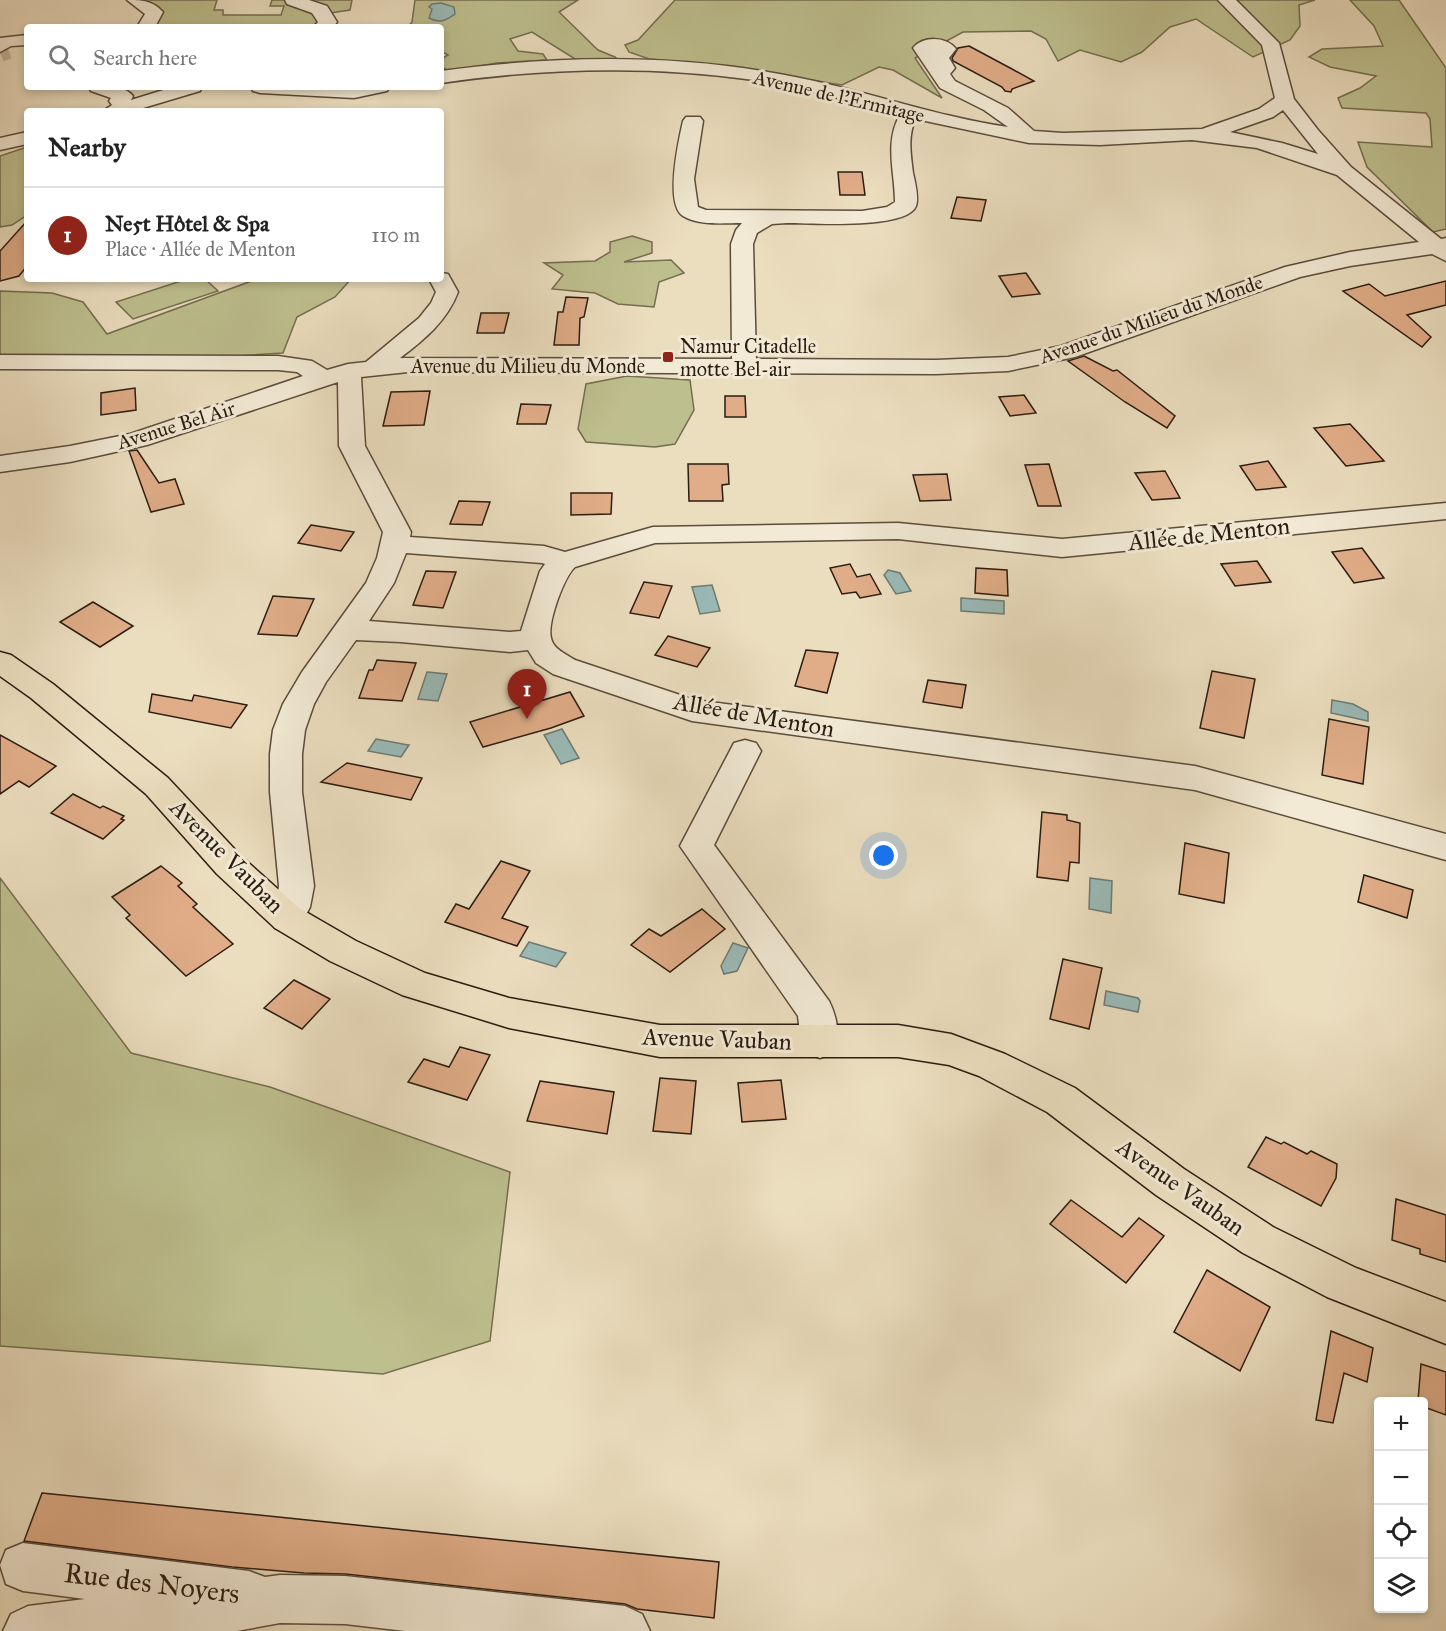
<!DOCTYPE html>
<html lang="en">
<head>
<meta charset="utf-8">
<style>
	body { margin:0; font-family:"IM FELL Great Primer",serif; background:#f2f2f2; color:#222 }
	.controls { position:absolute; right:18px; bottom:18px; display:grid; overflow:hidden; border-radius:6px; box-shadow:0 3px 9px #0003 }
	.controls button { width:54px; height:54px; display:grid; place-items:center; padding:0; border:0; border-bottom:2px solid #e0e0e0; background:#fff; color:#222; font:30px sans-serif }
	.you { position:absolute; left:884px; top:856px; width:21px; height:21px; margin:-15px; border:4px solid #fff; border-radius:50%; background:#1a73e8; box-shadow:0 0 0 9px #1a73e833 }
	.badge { display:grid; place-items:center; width:39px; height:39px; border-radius:50%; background:#8f2418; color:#fff; font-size:20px; font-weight:700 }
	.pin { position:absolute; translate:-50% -50px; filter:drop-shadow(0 2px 3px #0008) }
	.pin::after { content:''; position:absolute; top:32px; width:21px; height:18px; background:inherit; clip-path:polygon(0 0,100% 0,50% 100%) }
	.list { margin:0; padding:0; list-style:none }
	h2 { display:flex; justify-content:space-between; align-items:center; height:78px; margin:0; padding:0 24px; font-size:26px }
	h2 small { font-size:20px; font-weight:400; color:#767676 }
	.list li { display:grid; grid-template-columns:39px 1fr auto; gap:18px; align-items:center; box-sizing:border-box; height:96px; padding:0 24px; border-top:2px solid #e0e0e0 }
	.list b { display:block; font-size:22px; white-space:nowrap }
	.list p { margin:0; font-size:20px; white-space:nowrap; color:#767676 }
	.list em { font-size:20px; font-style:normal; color:#767676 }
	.icon { flex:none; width:33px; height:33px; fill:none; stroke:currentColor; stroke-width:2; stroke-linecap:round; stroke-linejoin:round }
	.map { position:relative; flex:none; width:1446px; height:1631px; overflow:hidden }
	.search { position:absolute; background:#fff; box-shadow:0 3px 9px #0003; left:24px; top:24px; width:420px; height:66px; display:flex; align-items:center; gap:15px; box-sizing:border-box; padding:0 21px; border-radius:6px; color:#767676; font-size:22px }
	.panel { position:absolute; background:#fff; box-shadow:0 3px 9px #0003; left:24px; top:108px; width:420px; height:174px; border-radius:6px }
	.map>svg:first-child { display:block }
	.green { fill:#bebf8e; stroke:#746e50; stroke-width:1.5 }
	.water { fill:#9abbb8; stroke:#6e7b75; stroke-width:1.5 }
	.building { fill:#e0ad88; stroke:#2b1c11; stroke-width:1.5 }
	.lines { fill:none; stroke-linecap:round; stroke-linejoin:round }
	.minor-tunnel { stroke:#c5b79c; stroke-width:20; stroke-dasharray:20 10; stroke-linecap:butt }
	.minor-casing { stroke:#5b4c3c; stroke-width:3 }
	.major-casing { stroke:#2b1c11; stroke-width:3 }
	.minor { fill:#f2ead5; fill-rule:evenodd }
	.major { fill:#ebdebf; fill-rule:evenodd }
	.poi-dot { fill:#8f2418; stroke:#f2ead5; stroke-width:2 }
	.labels { text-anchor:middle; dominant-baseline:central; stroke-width:6; stroke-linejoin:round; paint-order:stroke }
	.far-street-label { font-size:20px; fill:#2b1c11; stroke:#f2ead5 }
	.far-poi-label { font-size:20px; fill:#2b1c11; stroke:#f2ead5; text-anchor:start }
	.street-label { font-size:24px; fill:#2b1c11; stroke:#f2ead5 }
	.near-street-label { font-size:28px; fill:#2b1c11; stroke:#f2ead5 }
</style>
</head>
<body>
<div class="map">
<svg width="1446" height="1631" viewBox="0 0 1446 1631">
	<rect width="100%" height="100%" fill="#ebdebf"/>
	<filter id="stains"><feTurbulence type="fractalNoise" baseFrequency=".00333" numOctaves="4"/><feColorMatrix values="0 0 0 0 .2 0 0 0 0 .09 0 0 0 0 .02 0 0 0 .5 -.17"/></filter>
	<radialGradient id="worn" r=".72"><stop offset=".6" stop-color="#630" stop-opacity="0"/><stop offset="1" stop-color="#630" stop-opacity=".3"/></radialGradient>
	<g class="green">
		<path d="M140 0H217L214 10H223V15H281L284 6H270L272 0H352L350 10 330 13 319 27H152L157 11Z"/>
		<path d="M415 0H578L559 12 598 50 615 57 618 60 575 59 532 32 510 39 518 51 543 54 547 60 497 63 449 71 441 67V59L448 55 441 51V27H408L412 22Z"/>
		<path d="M675 0H1315L1299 5 1300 26 1290 40 1253 57 1196 19 1170 27 1142 52 1121 62 1080 50 1058 61 1046 39 1031 31 963 32 915 58 942 98 893 70 879 67 842 85 707 64 649 59 629 52 625 45 638 40Z"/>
		<path d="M1350 0H1399L1446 68V229L1433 232 1367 167 1358 142 1432 147 1430 119 1426 113 1342 108 1338 98 1360 88 1376 76 1330 67 1309 57 1322 49 1383 46 1374 26Z"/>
		<path d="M27 147V215L12 225 0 227V156Z"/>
		<path d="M632 236 652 242V253L624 262 671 260 684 273 659 282 654 307 618 304 595 293 552 289 563 275 544 263 595 261 610 252V242Z"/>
		<path d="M187 279H205L218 291 133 319 116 302Z"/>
		<path d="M257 279H351L335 297 297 317 283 353 220 357 0 355V291L52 293 83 302 107 334Z"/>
		<path d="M627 376 690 380 694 410 675 444 655 447 586 442 578 429 586 384Z"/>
		<path d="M0 878 131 1053 270 1087 510 1172 490 1341 383 1374 0 1346Z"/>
	</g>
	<g class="water">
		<path d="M441 3 454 7 455 14C449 18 441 25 429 18L432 9 429 7 432 4Z"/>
		<path d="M888 570 900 573 911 591 896 594 884 575Z"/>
		<path d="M712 585 720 611 700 614 692 587Z"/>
		<path d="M961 598 1004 601V614L961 611Z"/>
		<path d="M427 672 447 674 438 701 418 699Z"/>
		<path d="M1332 700 1353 704 1368 712V721L1331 713Z"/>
		<path d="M562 729 579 758 561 764 544 735Z"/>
		<path d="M376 739 408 745H409L401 757 368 751Z"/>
		<path d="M1090 878 1112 881 1111 913 1089 909Z"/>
		<path d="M529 942 566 953 556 967 520 956Z"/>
		<path d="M733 943 748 948 737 971 724 974 721 966Z"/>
		<path d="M1106 991 1138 998 1140 1001 1138 1012 1104 1005Z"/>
	</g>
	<g class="building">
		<path d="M969 46 1012 69 1034 81 1012 89 1011 92 1005 91 1002 87 953 61 952 58 958 48Z"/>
		<path d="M838 172H862L865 195H840Z"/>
		<path d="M957 197 986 200 981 221 951 218Z"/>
		<path d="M27 221V266L19 276 0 281V251Z"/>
		<path d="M1026 273 1040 294 1012 297 999 276Z"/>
		<path d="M1446 281V305L1407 315 1431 337 1422 347 1343 291 1369 284 1385 296Z"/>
		<path d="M566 297 588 298 584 317 580 318 579 345H554L558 312H563Z"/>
		<path d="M481 313H509L504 333H477Z"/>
		<path d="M1084 356 1113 371 1117 370 1175 416 1167 428 1125 402 1068 361Z"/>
		<path d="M135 388 136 410 101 415V393Z"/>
		<path d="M430 391 424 425 383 426 391 392Z"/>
		<path d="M1024 395 1036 413 1010 416 999 397Z"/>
		<path d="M725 396H745L746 417H725Z"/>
		<path d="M521 404 551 405 546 424H517Z"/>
		<path d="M1350 424 1384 461 1346 466 1314 428Z"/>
		<path d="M137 450 159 483 175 479 184 504 151 512 129 451Z"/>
		<path d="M1268 461 1286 487 1256 490 1240 466Z"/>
		<path d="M688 464H728L729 484 722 485 723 501H689Z"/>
		<path d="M1049 464 1061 506H1038L1025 465Z"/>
		<path d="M1165 471 1180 498 1152 500 1135 473Z"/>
		<path d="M947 474 951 500 920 501 913 475Z"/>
		<path d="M571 493H612L611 514 571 515Z"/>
		<path d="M459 501 490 502 482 525 450 524Z"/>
		<path d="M311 525 354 532 341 551 298 543Z"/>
		<path d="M1362 548 1384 578 1354 583 1332 552Z"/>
		<path d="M1257 561 1271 582 1235 586 1221 564Z"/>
		<path d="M850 564 857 577 870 574 881 594 860 598 856 592 842 594 830 568Z"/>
		<path d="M976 568 1007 570 1008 596 975 593Z"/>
		<path d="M426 571 456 572 443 608 413 605Z"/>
		<path d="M644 582 672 586 659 618 630 613Z"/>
		<path d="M273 596 314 599 297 636 258 634Z"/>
		<path d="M93 602 133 626 100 647 60 622Z"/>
		<path d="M668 636 710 648 697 667 655 655Z"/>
		<path d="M806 650 838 653 827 693 795 686Z"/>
		<path d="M377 660 416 663 402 701 359 698 369 670H373Z"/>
		<path d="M1212 671 1255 679 1244 738 1200 728Z"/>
		<path d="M928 680 966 685 962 708 923 702Z"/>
		<path d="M570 692 584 716 551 728 483 747 470 722Z"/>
		<path d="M152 694 192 701 194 695 247 705 231 728 149 712Z"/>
		<path d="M1329 719 1369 727 1363 784 1322 775Z"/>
		<path d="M0 735 56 766 29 787 19 781 0 794Z"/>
		<path d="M347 763 422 778 411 800 321 782Z"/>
		<path d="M73 794 100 808 103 806 124 816 121 819 124 820 103 839 51 813Z"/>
		<path d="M1042 812 1067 815V820L1080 823 1079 863 1070 862 1068 881 1037 877Z"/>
		<path d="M1185 843 1229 853 1224 903 1179 894Z"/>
		<path d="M501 861 530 871 502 918 528 927 517 946 445 922 456 904 469 909Z"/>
		<path d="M161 866 182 883 178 886 197 904 193 907 233 944 186 976 126 918 130 915 112 897Z"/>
		<path d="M1364 875 1413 890 1407 918 1358 902Z"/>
		<path d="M702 909 725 929 670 972 631 945 649 929 661 936Z"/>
		<path d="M1063 959 1102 968 1089 1029 1050 1019Z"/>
		<path d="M294 980 330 999 302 1029 264 1008Z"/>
		<path d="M460 1047 490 1055 467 1100 408 1082 424 1059 449 1067Z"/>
		<path d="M660 1078 696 1081 691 1134 653 1131Z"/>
		<path d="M781 1080 786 1119 742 1122 738 1083Z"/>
		<path d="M540 1081 614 1092 607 1134 527 1121Z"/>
		<path d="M1266 1137 1281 1144 1284 1142 1307 1154 1311 1151 1337 1164 1336 1178 1321 1206 1248 1167Z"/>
		<path d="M1396 1199 1446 1215V1262L1420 1254V1249L1392 1240Z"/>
		<path d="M1071 1200 1122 1237 1139 1218 1164 1236 1126 1283 1050 1224Z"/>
		<path d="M1207 1270 1270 1307 1240 1371 1174 1332Z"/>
		<path d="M1331 1331 1373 1348 1367 1382 1344 1373 1333 1423 1316 1420Z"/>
		<path d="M1421 1364 1446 1372V1415L1424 1407V1401H1418Z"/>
		<path d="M42 1493 719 1562 714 1618 637 1609 625 1604 345 1574 304 1573 232 1567 24 1541Z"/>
	</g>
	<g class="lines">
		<path class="minor-tunnel" d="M0 52 8 49"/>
		<g class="minor-casing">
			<g id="minor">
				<path d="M127 0C141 0 152 0 163 12L155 27H137L145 14Z"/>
				<path d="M285 0H309L327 6 337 22 333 27H313L318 22 312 13 287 4Z"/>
				<path d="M1218 0H1236L1279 43 1294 99 1318 130 1351 167 1441 239 1446 238V261L1432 254 1350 266 1300 277 1075 357 1008 371 936 374 408 372 361 377 365 446 411 532 410 537 544 546 565 552 653 527 898 523 1062 539 1446 503V519L1062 557 898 539 655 543 575 567C564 577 547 623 551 638 553 649 566 654 575 660L695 700 1195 766 1446 834V860L1195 790 692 721 553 674 536 663 528 650 510 652 401 642 356 640 326 682 314 704 305 730 302 754V792L314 886 310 907 299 928 287 932 275 928 269 918 275 907 279 886 270 792V754L273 730 283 704 302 672 366 583 377 558 383 532 339 446 338 382 147 445 70 462 0 472V456L70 446 130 434 303 376 297 372 278 370 0 369V355L278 356 312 361 327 370 348 364 366 362 419 318 431 303 436 292 429 279H441V273L448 274 458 292C447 321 424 340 400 358L732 359 731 244 736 230 742 223C724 223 699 226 683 216 664 204 679 139 683 121L686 117H700L703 121 694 179 698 207 706 210 862 211 887 207 895 202C895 173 884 142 900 115 851 101 803 88 754 80 649 65 545 68 441 83V71C561 55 681 53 800 78 870 92 938 117 1008 127L984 110 940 88 913 48C923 36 946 36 956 49L949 58 955 68 950 74 955 81 1008 108 1034 131 1063 133 1202 129 1259 109 1275 98 1262 45ZM1283 110 1318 154 1282 143 1230 132 1273 117ZM916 119 1029 143 1100 145 1192 140 1257 148 1337 175 1419 242 1350 252 1285 267 1061 346 1008 357 936 360 756 359 753 244 757 233 772 224 787 223C809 223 907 230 916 206 919 197 915 182 913 173 911 156 907 135 916 119ZM406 553 542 563 545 564 540 571 521 631 510 632 369 621 394 583Z"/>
				<path d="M27 35V45L11 46 0 52V38Z"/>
				<path d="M89 87C103 87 124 84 133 96L131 100 173 87H202L200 91 133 111H103L112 105 109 101 111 98 91 91Z"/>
				<path d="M251 87H389L387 91 354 98 260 93 253 91Z"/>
				<path d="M27 132V144L0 150V138Z"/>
				<path d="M745 740 756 743 761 751 714 845 829 1001C837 1017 841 1037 833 1053L820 1058 807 1053 801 1042 798 1016 680 846 734 743Z"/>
				<path d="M23 1543 249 1571 265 1577 280 1575 345 1576 625 1606 642 1614 650 1631H405L345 1624 280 1623 237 1631H3L11 1614 28 1606 85 1599 23 1591 6 1584 0 1565 6 1550Z"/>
			</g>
		</g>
		<g class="major-casing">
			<path id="major" d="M0 652 11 655 53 684 168 778 241 856 299 908 356 941 425 973 509 998 660 1025H898L951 1034 1005 1054 1075 1088 1184 1169 1273 1227 1356 1268 1446 1302V1344L1327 1297 1243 1253 1156 1195 1047 1112 979 1076 949 1065 898 1057H660L509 1028 402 995 330 961 275 928 217 874 146 794 31 698 0 676Z"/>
		</g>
		<use href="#minor" class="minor"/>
		<use href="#major" class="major"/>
	</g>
	<rect class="poi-dot" x="662" y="351" width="12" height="12" rx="3"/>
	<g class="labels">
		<g class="far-street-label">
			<text transform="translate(839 96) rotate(13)">Avenue de l'Ermitage</text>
			<text transform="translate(1151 319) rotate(-19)">Avenue du Milieu du Monde</text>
			<text x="528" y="366">Avenue du Milieu du Monde</text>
			<text transform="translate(176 425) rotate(-17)">Avenue Bel Air</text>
		</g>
		<g class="far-poi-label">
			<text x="680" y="346">Namur Citadelle<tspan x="680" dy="23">motte Bel-air</tspan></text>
		</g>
		<g class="street-label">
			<text transform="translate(1209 534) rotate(-6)">Allée de Menton</text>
			<text transform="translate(754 715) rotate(10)">Allée de Menton</text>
			<text transform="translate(227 856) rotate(45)">Avenue Vauban</text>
			<text transform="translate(717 1039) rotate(2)">Avenue Vauban</text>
			<text transform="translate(1181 1187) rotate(35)">Avenue Vauban</text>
		</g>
		<g class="near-street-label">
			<text transform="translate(152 1583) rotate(7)">Rue des Noyers</text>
		</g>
	</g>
	<rect width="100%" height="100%" filter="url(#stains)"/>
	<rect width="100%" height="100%" fill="url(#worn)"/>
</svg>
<div class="controls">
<button>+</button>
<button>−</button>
<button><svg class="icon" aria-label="locate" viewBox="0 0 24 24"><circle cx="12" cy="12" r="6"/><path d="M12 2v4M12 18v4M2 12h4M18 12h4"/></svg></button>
<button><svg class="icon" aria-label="layers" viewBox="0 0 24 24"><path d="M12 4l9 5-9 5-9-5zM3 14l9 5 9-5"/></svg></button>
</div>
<div class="you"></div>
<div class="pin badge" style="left:527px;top:719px">1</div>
<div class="search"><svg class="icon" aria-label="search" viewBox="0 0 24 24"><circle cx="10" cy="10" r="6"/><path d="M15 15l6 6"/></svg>Search here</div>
<section class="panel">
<h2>Nearby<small></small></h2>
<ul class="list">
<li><span class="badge">1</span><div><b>Ne5t Hôtel &amp; Spa</b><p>Place · Allée de Menton</p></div><em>110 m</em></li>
</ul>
</section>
</div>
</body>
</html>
